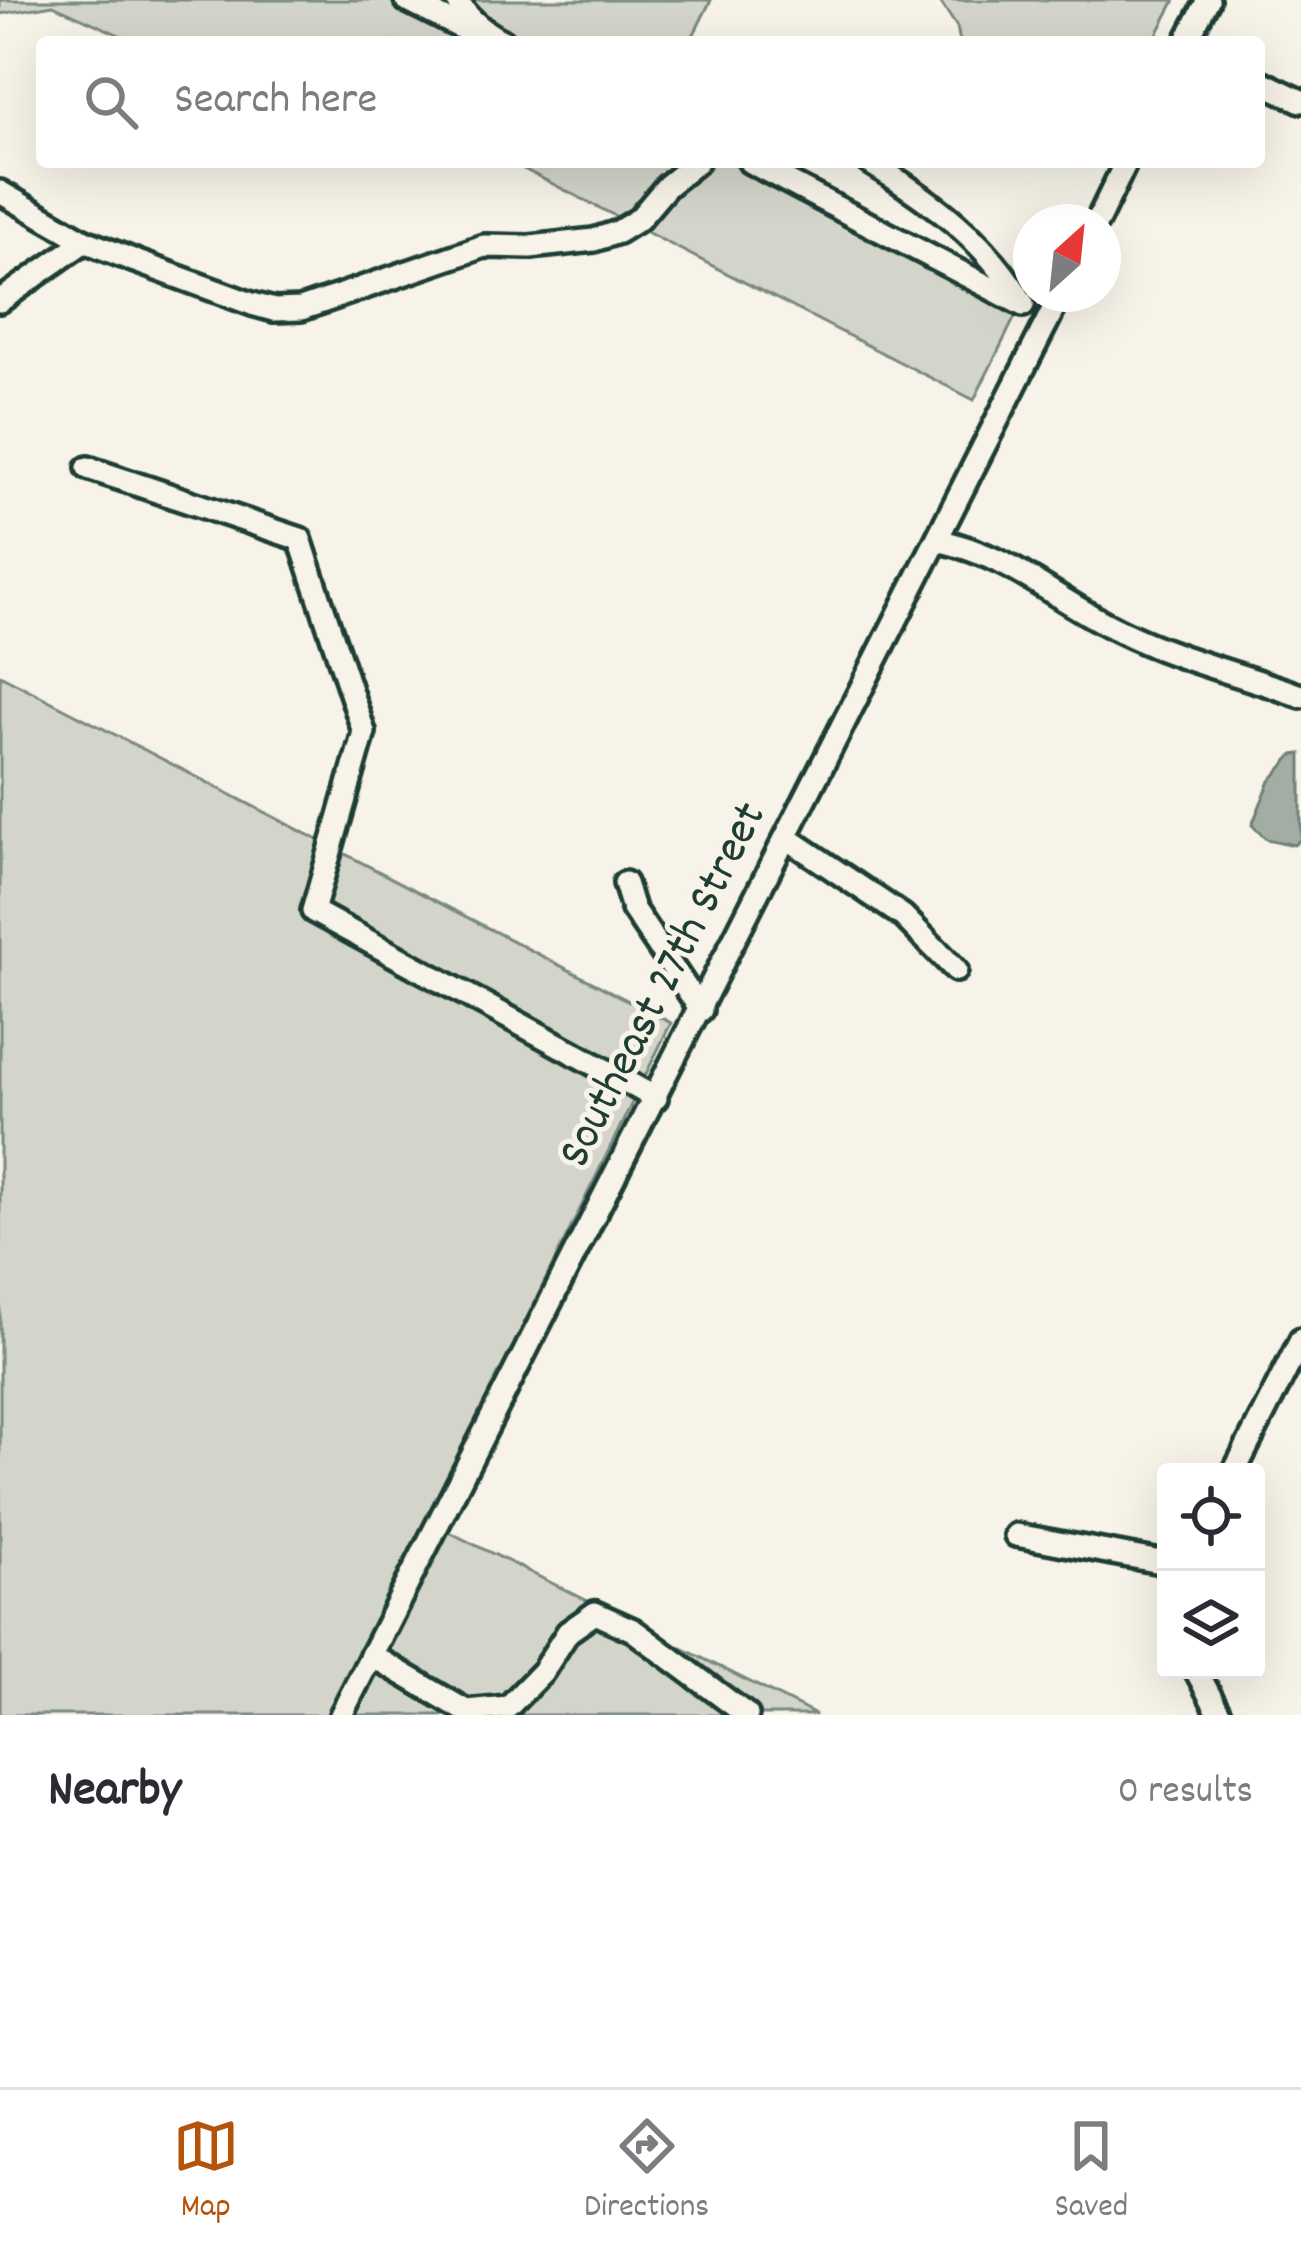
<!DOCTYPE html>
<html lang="en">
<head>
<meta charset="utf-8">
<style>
	body { margin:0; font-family:Dekko,sans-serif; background:#f7f7f7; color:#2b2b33 }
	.controls { position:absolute; right:36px; bottom:36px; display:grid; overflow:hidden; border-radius:12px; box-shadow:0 12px 48px #0002 }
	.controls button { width:108px; height:108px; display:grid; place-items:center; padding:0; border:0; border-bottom:3px solid #e1e1e2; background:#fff; color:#2b2b33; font:60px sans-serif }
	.compass { position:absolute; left:1013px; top:204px; width:108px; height:108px; border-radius:50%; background:#fff; box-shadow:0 12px 48px #0002; rotate:27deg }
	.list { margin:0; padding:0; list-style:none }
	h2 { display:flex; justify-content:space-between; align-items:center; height:156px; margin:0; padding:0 48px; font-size:51px }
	h2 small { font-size:39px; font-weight:400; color:#7c7c81 }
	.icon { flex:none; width:66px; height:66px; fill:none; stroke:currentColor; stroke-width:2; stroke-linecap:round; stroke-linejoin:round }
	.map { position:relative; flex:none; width:1301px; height:1715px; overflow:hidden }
	.search { position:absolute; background:#fff; box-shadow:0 12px 48px #0002; left:36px; right:36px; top:36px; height:132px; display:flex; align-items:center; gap:30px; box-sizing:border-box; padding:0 42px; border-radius:12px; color:#7c7c81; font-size:45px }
	.sheet { height:372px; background:#fff }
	nav { display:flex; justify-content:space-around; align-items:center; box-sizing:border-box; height:168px; border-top:3px solid #e1e1e2; background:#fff; font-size:33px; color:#7c7c81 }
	nav a { display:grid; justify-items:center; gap:6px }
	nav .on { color:#b45309 }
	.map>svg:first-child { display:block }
	.green { fill:#d3d5ca; stroke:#79897f; stroke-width:3 }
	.water { fill:#a4ada3; stroke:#6f8077; stroke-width:3 }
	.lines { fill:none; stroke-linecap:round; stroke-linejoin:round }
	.minor-casing { stroke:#1f3d34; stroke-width:30 }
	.minor { stroke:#f7f3e8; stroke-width:21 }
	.labels { text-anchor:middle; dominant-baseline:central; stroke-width:10; stroke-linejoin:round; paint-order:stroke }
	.street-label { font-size:48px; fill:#1f3d34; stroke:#f7f3e8 }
</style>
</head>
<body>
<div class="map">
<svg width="1301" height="1715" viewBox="0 0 1301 1715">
	<rect width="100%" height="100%" fill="#f7f3e8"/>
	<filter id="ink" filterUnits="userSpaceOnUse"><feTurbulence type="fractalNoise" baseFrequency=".00833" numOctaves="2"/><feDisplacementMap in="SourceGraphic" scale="24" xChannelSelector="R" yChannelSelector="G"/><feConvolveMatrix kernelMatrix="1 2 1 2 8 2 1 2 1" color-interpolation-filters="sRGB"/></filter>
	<g filter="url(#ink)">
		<g class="green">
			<path d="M0 0H416L444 14 450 2 488 42H135L53 5 0 14Z"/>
			<path d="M465 0H711L690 42H520L494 29Z"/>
			<path d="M939 0H1175L1153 42H960L957 27Z"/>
			<path d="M510 162H730L1018 311 974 400Z"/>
			<path d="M0 675 671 1023 333 1715H0Z"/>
			<path d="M443 1529 610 1612 539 1667 505 1700 468 1703 380 1652Z"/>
			<path d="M595 1621 629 1637 734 1715H497L573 1637Z"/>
			<path d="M640 1627 816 1715H760Z"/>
			<path d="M373 1665 459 1715H348Z"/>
		</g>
		<path class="water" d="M1301 754V839L1294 845 1266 839 1252 825 1270 781 1293 755Z"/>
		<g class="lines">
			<g class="minor-casing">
				<g id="minor">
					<path d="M406 0 478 36 490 35"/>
					<path d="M457 0C466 18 486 33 504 42"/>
					<path d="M1186 42 1208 0"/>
					<path d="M1259 81 1301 101"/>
					<path d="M750 162 1023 305"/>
					<path d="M869 162C930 200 987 240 1023 304"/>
					<path d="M0 192 85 241 135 261 252 304 274 310 301 309 484 246 530 247 594 240 618 232 639 219 667 186 697 162"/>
					<path d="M1097 222 1126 162"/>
					<path d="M0 301 85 241"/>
					<path d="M88 468 300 539 364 732 313 911 656 1098"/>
					<path d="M937 540C1014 557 1050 597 1118 630 1176 659 1240 674 1301 696"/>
					<path d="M787 838 903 916 956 970"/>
					<path d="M625 883 633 909 701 1010"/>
					<path d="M1234 1472 1301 1340"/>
					<path d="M1016 1535 1166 1563"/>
					<path d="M371 1655 466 1711 508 1707 543 1671 568 1632 595 1613 633 1630 747 1715"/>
					<path d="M1196 1670 1220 1715"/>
					<path d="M341 1715 1061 294"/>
				</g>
			</g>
			<use href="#minor" class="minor"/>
		</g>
	</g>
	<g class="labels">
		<g class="street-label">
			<text transform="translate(665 986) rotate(-63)">Southeast 27th Street</text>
		</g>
	</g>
</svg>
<div class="controls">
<button><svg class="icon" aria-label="locate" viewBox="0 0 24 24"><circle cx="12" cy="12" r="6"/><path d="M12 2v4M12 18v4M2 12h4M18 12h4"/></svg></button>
<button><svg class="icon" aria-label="layers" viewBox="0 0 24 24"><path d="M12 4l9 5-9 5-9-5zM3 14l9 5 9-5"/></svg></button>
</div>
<svg class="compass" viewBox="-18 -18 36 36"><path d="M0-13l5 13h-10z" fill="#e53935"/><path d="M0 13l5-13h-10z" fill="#7c7c81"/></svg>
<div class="search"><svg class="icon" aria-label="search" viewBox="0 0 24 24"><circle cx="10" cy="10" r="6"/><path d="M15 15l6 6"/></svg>Search here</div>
</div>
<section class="sheet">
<h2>Nearby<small>0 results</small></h2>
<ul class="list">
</ul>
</section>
<nav>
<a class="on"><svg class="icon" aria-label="map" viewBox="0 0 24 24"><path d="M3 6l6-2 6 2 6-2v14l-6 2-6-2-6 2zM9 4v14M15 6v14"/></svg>Map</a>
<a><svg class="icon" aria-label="directions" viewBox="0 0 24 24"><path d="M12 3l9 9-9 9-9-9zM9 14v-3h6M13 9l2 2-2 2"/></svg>Directions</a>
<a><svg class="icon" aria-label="saved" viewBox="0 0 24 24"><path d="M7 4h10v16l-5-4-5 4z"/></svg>Saved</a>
</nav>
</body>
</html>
